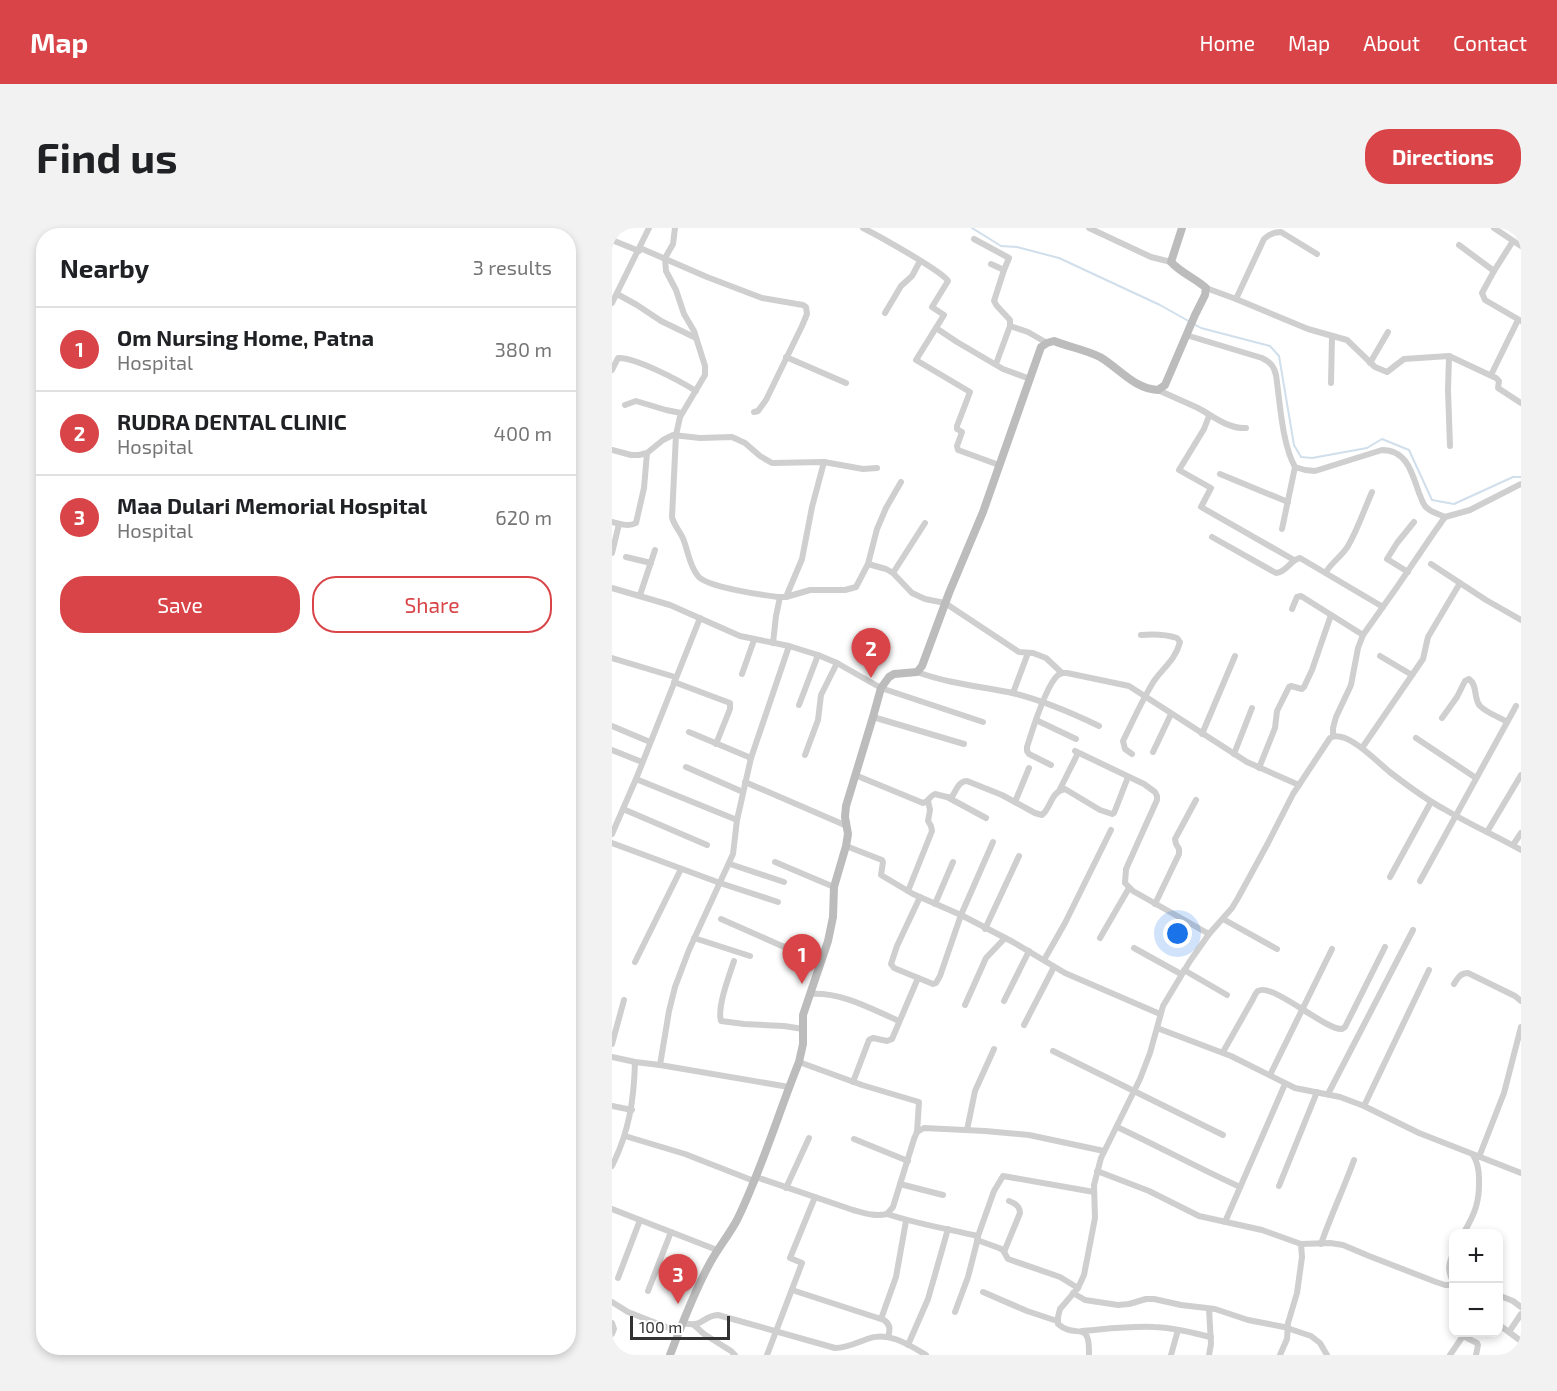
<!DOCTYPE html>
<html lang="en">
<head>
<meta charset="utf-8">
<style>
	body { margin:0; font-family:"Exo 2",sans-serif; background:#f2f2f2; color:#202124 }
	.controls { position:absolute; right:18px; bottom:18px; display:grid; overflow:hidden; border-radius:12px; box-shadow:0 3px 9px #0003 }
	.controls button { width:54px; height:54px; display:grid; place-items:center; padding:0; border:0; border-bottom:2px solid #e0e0e0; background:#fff; color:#202124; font:30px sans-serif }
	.scale { position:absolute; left:18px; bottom:15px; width:100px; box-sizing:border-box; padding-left:6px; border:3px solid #323232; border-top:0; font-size:16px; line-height:21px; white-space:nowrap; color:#323232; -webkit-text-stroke:4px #fff; paint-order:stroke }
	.you { position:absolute; left:566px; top:706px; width:21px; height:21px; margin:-15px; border:4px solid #fff; border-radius:50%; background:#1a73e8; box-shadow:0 0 0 9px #1a73e833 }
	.badge { display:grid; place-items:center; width:39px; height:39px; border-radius:50%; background:#d84447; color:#fff; font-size:20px; font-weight:700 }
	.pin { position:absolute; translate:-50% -50px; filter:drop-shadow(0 2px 3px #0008) }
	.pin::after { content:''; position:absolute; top:32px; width:21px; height:18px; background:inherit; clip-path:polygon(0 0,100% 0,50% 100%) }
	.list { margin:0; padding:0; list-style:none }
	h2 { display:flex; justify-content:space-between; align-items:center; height:78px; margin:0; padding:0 24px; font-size:26px }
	h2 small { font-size:20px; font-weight:400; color:#757577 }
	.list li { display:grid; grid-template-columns:39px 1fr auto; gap:18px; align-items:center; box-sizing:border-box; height:84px; padding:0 24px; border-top:2px solid #e0e0e0 }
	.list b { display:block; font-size:22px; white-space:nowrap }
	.list p { margin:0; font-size:20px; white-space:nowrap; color:#757577 }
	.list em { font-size:20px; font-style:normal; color:#757577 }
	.actions { display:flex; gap:12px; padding:18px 24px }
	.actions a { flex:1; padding:14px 0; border:2px solid #d84447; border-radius:24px; text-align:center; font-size:21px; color:#d84447 }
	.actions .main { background:#d84447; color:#fff }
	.map { position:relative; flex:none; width:909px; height:1127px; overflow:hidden; border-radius:24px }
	header { display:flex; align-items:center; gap:36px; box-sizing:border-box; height:84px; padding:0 30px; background:#d84447; color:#fff }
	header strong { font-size:28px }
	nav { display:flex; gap:33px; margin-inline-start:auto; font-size:21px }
	.intro { display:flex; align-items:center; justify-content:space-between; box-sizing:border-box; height:144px; padding:0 36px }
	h1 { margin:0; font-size:42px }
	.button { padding:15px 27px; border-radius:24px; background:#d84447; color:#fff; font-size:21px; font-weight:700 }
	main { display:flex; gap:36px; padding:0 36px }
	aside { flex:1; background:#fff; border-radius:24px; box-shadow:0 3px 9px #0003 }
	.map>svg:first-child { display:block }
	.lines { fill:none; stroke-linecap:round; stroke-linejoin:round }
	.stream { stroke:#d0dfeb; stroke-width:2 }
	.street { stroke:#cfcfcf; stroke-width:6 }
	.secondary { stroke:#bcbcbc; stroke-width:8 }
</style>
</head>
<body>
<header>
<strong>Map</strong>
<nav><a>Home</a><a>Map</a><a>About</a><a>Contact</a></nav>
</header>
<div class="intro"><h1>Find us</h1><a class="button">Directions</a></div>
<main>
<aside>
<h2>Nearby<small>3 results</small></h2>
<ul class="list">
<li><span class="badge">1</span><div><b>Om Nursing Home, Patna</b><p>Hospital</p></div><em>380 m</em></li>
<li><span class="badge">2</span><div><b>RUDRA DENTAL CLINIC</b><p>Hospital</p></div><em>400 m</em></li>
<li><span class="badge">3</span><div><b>Maa Dulari Memorial Hospital</b><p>Hospital</p></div><em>620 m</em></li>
</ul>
<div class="actions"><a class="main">Save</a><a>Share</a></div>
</aside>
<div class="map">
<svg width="909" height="1127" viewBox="0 0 909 1127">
	<rect width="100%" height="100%" fill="#fff"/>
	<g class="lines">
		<path class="stream" d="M360 0 389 18 405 19 447 30 548 77 589 100 658 118 667 128 682 217 689 229 700 230 755 220 770 211 797 222 820 272 842 276 901 249H909"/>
		<g class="street">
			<path d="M63 0 61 16 53 30 54 43 64 62 72 86 82 103 93 138V147L68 189 64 207 60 289C62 298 69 304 72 313 76 324 78 339 86 348 94 359 150 367 166 369H174L198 362H233L244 359 256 336 265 301 274 280 289 254"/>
			<path d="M251 0C265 7 330 43 336 53L320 79 332 87 304 132 358 164 345 198V201L350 204 345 218 346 222 387 237"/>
			<path d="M477 0 539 29 559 34"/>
			<path d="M882 0 909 18"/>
			<path d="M362 11 397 30 392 42"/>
			<path d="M0 12 27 23"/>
			<path d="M901 13 882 43 870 65 873 72 909 93"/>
			<path d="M847 17 882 43"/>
			<path d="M28 20 95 49 150 70 191 77 194 79 195 86 190 98 154 172 146 183 142 184"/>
			<path d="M379 36 392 42 382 73 385 78 398 92V98L384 136"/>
			<path d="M594 60 624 71 696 101 735 112 763 139 775 144 792 131 837 128 884 150 887 153 886 160 909 175"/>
			<path d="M5 66 25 77 49 93 84 110"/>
			<path d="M624 71 652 11C657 6 662 4 669 4L705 26"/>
			<path d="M0 75 37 0"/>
			<path d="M273 85 289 58 300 48 308 33"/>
			<path d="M398 98 416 104 435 115"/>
			<path d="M324 100 345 114 391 141 418 151"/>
			<path d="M574 107 650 130C658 134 662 138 664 147 668 174 670 216 683 239L693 242 703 243 770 222C795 222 800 245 807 265 809 269 810 274 813 278 817 284 827 286 833 289"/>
			<path d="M837 128 836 162 838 218"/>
			<path d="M174 129 234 155"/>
			<path d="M758 135 776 104"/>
			<path d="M0 142 6 130C23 129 68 153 84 163"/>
			<path d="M879 147 906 92"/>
			<path d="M719 155 720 108"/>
			<path d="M546 162C559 168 573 174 586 180 601 188 616 201 634 200"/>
			<path d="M13 177 24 173 54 182 69 185"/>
			<path d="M597 188 592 201 567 242 599 260 589 279 682 332"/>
			<path d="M0 222 19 227H27L35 225 51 212 61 207 88 210 120 209 133 215 148 228 160 235 212 234 251 241 265 240"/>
			<path d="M608 246 676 274"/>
			<path d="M0 294C8 296 17 299 24 295L32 260 35 225"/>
			<path d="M670 301 683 239"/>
			<path d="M600 309 664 345C675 344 678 332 688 330L771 379"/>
			<path d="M0 325 7 296"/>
			<path d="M14 329 39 335"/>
			<path d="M256 336 274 341 281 345 300 365 313 371 333 375 407 424 421 425 434 430 450 445"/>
			<path d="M819 336 874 372 909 392"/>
			<path d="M714 344C720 334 730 328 736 318 746 301 752 282 760 264"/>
			<path d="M796 344 775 331 785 315 802 294"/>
			<path d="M281 345 313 295"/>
			<path d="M0 360 58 377 128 408 177 418 206 427 225 435 269 460 371 494"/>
			<path d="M28 367 43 322"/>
			<path d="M174 369 190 331 200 279 212 234"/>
			<path d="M680 381 685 369 689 368 751 407"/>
			<path d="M161 415 164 388 168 369"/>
			<path d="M768 428 800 447"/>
			<path d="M0 430 63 449"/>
			<path d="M305 444C335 455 365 458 396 464 428 471 458 484 487 498"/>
			<path d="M130 446 142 412"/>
			<path d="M62 454 118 475V481L104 516"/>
			<path d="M401 465 416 425"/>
			<path d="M187 477 206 427"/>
			<path d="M261 489 352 516"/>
			<path d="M830 490 845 469 853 453 857 451C866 457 861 470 868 478 875 485 887 489 895 494"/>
			<path d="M424 492 464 511"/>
			<path d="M0 498 38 514"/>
			<path d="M77 504 139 530"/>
			<path d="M590 506 623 428"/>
			<path d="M721 508V500L724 489 739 457 746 420 751 407 785 359 821 306 833 289 858 282 909 256"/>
			<path d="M804 510 864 550"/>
			<path d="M750 520 811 431 816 409 848 355"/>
			<path d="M0 522 30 534"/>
			<path d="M463 523 532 556 543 564 545 568V572L514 641 513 655 521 663 597 706"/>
			<path d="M541 524 559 486"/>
			<path d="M520 526 513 521 511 513C521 493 530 472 542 453 551 440 564 431 568 414L565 410C553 406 541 406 529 407"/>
			<path d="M622 526 640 480"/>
			<path d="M193 527 206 492 209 467 225 435"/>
			<path d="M439 537 417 526 415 523V519C420 503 434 457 446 447 450 444 450 445 455 445L517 458 635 534 687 557"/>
			<path d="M74 539 131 564"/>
			<path d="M647 540 663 500 665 483 677 459 679 458 690 461 692 459 700 442 719 387"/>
			<path d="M243 547 311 575C317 574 317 568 323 566L339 570C344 564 346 553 355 553L390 567 423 585 430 587C439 580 439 563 453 561L488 582 500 586 502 585 504 580 516 549"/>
			<path d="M24 551 125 592"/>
			<path d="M133 554 235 598"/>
			<path d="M448 561 466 525"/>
			<path d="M337 570 374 590"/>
			<path d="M403 574 417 540"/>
			<path d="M11 581 95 617"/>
			<path d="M875 604 909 547"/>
			<path d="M0 606 24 551 88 390"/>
			<path d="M0 615 108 655 166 674"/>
			<path d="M901 617 909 605"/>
			<path d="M234 618 270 632 271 634 269 647 301 666 349 687 401 714 453 745 548 786"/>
			<path d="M163 634 222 659"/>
			<path d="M118 636 172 654"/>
			<path d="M778 649 819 574"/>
			<path d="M808 653 904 478"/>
			<path d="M296 663 320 603 319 598 316 593 318 582 316 573"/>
			<path d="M308 669 285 718 279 736 282 740 321 756 324 755 328 748 349 687 381 614"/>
			<path d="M323 676 341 634"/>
			<path d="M543 676 567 626V621L564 616 563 611 584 572"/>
			<path d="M109 691 170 718 212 727"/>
			<path d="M611 691 665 721"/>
			<path d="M373 701 407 628"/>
			<path d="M82 710 138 728"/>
			<path d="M488 710 517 660"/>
			<path d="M522 720 569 746"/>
			<path d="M432 732 453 695 499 602"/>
			<path d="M122 733C117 748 105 779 109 793L132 796 172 798 191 801"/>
			<path d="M23 734 69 641"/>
			<path d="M572 742 615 767"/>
			<path d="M842 756C846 750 848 745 856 745L903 768 909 773"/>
			<path d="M198 766C230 764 259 781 287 793"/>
			<path d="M392 773 417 723"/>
			<path d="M353 777 374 730 393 710"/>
			<path d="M412 797 442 739"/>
			<path d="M545 800 619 828 683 860 728 869 752 878 807 905 909 945"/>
			<path d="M0 816 12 772"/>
			<path d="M441 823 611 907"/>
			<path d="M611 824 641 771C642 769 644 764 646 763 660 754 713 802 730 801L733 799 773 719"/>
			<path d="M0 829 23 834 48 837 177 859"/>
			<path d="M187 834 250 857 307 874 305 904"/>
			<path d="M48 837 57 783 63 759 77 722 121 626 125 592 139 530 177 418"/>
			<path d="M658 847 720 721"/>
			<path d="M241 854 257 812 261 810 275 813 280 811 306 750"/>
			<path d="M716 866 801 702"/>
			<path d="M0 878 20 882"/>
			<path d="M752 878 817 742"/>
			<path d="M505 899C546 918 586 940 628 959"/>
			<path d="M355 902 363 863 382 821"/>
			<path d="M13 908 73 926 142 953"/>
			<path d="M242 911 296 933"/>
			<path d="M867 929 892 865 909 799"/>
			<path d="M0 938C17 904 22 872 23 834"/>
			<path d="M485 943 537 963 587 988 650 1002 689 1016 718 1015 731 1017 757 1028 824 1054 833 1057H842"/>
			<path d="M144 949 241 982C252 985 263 989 275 986L281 979 302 911 305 904 312 900 373 903 417 907 492 923"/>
			<path d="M288 956 331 967"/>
			<path d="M667 958 705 864"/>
			<path d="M174 960 197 910"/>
			<path d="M0 981 105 1022"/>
			<path d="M275 986C305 996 336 1001 366 1008L382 963 391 948 482 964"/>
			<path d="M613 994 673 856"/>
			<path d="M851 1006C863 986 868 973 867 950 867 941 866 935 861 927"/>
			<path d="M365 1012 387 1020 391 1022 396 1031 448 1049 466 1060"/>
			<path d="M709 1016C719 987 732 960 742 932"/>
			<path d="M392 1024 408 985C408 978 403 975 397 973"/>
			<path d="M842 1024C836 1036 835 1043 842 1055"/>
			<path d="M6 1050 28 992"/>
			<path d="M180 1062 272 1092C279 1097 278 1102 276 1109"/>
			<path d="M36 1063 59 1004"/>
			<path d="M371 1064 415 1083 445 1093"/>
			<path d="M461 1065 473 1072 506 1077 517 1076 534 1071H542L569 1077 603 1081 636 1092 672 1099 699 1108 708 1115 715 1127"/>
			<path d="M886 1067 901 1073 909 1079"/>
			<path d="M0 1074 16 1084 67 1104"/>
			<path d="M343 1084 356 1049 366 1010"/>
			<path d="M269 1091 284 1049 294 993"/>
			<path d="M0 1095 2 1101 0 1106"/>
			<path d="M71 1095C93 1100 89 1088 106 1087L223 1120C235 1120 244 1115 255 1111 276 1103 296 1116 314 1127"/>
			<path d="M886 1096 909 1113"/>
			<path d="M82 1097 92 1106 119 1123 123 1127"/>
			<path d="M470 1103C494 1101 518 1098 542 1099 561 1099 580 1105 599 1109"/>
			<path d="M897 1104 909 1086"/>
			<path d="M851 1108 865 1115 866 1117 864 1127"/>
			<path d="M296 1117 316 1071 336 1001"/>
			<path d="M155 1127 190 1035 178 1030 203 969"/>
			<path d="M477 1127C478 1090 464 1112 446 1096V1089L448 1081 466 1060 472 1047 483 990 482 957 489 930 528 851 538 825 551 778 578 733 597 706 620 680 626 670 656 615 681 566 718 510C734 500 766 535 779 545 796 558 813 571 832 581 857 596 884 608 909 622"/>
			<path d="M559 1127 566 1102"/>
			<path d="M597 1127 599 1116 597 1081"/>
			<path d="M668 1127 675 1111 676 1095 685 1065 690 1029 689 1016"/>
			<path d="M838 1127 853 1105"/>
		</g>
		<path class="secondary" d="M58 1127C70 1096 82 1064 98 1035 106 1020 117 1007 125 992 150 941 166 886 187 834L191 816V787L216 713 221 689 222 659 234 618 236 606 233 589 234 578 261 489 269 460 277 449 282 446 305 444 310 438 337 365 371 284 429 119 435 115 442 113C457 119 474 122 488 129 507 140 522 161 546 162L553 157 583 87 593 67 594 60C583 50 569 45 559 34L570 0"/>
	</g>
</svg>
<div class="controls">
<button>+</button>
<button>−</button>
</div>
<div class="scale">100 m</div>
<div class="you"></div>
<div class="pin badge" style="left:190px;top:756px">1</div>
<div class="pin badge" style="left:259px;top:450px">2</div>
<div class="pin badge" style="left:66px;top:1076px">3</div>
</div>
</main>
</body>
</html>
